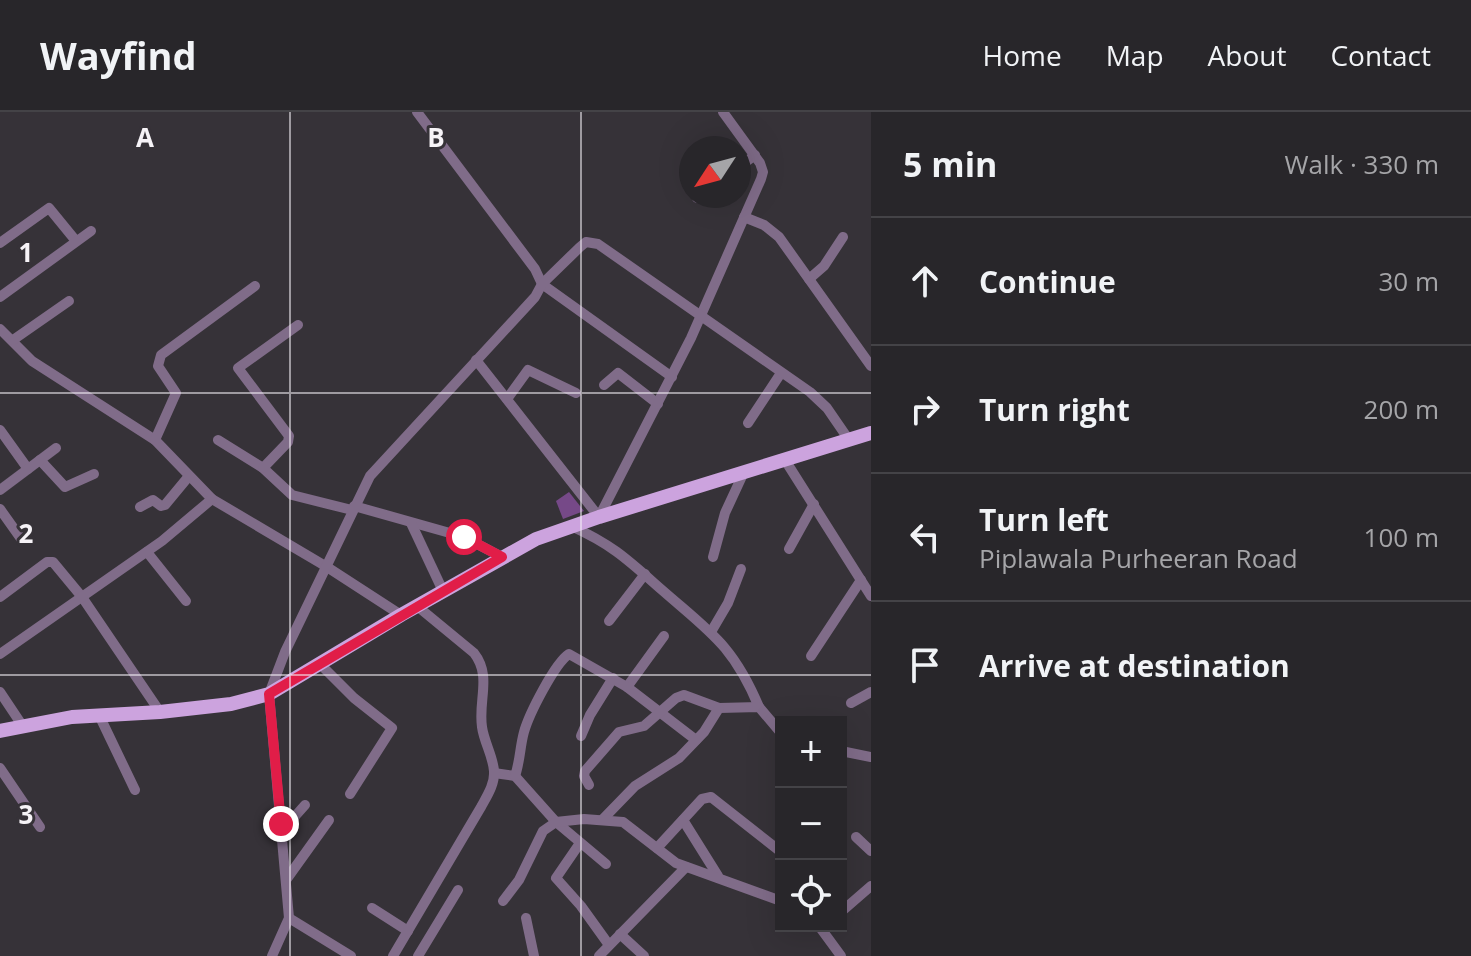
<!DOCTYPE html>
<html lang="en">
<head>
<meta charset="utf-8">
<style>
	body { margin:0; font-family:"Open Sans",sans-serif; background:#343236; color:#f1f3f6 }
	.controls { position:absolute; right:24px; bottom:24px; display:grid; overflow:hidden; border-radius:0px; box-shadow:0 8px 32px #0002 }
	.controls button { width:72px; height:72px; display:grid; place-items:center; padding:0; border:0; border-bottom:2px solid #444347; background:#28262a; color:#f1f3f6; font:40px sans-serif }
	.compass { position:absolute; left:679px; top:24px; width:72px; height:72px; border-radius:50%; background:#28262a; box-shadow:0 8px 32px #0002; rotate:234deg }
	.stop { position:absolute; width:24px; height:24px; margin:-18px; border:6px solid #e11d48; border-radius:50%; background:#fff }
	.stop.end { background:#e11d48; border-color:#fff; box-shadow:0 2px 8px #0008 }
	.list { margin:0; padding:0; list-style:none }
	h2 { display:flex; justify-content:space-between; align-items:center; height:104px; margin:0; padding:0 32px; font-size:34px }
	h2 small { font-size:26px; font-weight:400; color:#a5a5a8 }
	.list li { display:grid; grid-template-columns:52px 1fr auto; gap:24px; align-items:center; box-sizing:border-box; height:128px; padding:0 32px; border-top:2px solid #444347 }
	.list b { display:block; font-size:30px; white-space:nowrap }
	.list p { margin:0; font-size:26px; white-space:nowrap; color:#a5a5a8 }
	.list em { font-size:26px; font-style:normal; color:#a5a5a8 }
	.icon { flex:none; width:44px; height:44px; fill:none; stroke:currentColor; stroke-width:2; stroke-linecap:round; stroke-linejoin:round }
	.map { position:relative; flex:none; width:871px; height:844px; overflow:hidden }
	header { display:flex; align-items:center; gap:48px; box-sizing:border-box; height:112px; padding:0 40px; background:#28262a; border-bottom:2px solid #444347 }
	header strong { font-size:38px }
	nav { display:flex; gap:44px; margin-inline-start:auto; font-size:28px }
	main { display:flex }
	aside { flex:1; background:#28262a }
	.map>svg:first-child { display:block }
	.building { fill:#764988 }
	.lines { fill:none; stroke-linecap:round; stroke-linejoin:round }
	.minor { stroke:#806c89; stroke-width:10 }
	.major { stroke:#cca3de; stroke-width:14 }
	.route { stroke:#e11d48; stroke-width:10 }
	.grid { fill:none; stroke:#f6f3f7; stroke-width:2; stroke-opacity:0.55 }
	.grid-label { font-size:26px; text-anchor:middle; font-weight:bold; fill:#f6f3f7; stroke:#363238; stroke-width:6; stroke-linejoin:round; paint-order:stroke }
</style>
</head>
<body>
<header>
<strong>Wayfind</strong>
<nav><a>Home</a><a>Map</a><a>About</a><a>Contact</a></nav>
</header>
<main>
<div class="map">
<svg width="871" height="844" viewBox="0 0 871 844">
	<rect width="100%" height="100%" fill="#363238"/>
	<path class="building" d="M569 380 584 399 563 407 556 389Z"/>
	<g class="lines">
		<g class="minor">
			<path d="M417 0 535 157 542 172 672 265"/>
			<path d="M739 55 755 43"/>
			<path d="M697 86 699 84"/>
			<path d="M744 105 764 113 779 125 871 254"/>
			<path d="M0 131 49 96 76 129"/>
			<path d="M809 167 824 154 843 125"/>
			<path d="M0 185 91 119"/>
			<path d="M0 217 32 249 155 328 212 387 327 455 401 503"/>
			<path d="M13 228 69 189"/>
			<path d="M476 248 599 405 691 226 761 67 763 60 760 51 723 0"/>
			<path d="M604 273 618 261 658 292"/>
			<path d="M507 287 528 258 576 281"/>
			<path d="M748 311 781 261"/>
			<path d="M0 318 28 357"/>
			<path d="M155 328 176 281 158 254 161 243 255 174"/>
			<path d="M218 328 263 356 292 383 352 398"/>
			<path d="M40 348 65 375 94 362"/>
			<path d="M785 348 871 484"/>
			<path d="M263 356 288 330 289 324 238 256 298 213"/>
			<path d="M0 378 56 336"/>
			<path d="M354 394 464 425 502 445"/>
			<path d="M140 395 153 388 161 394 165 393 189 364"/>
			<path d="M0 397 22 428"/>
			<path d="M411 411 443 479"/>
			<path d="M571 414C613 433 628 448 662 478 710 520 733 533 759 595"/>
			<path d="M789 437 814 392"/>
			<path d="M147 440 186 489"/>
			<path d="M713 445 725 401 744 360"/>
			<path d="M0 485 47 450H53L82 485 160 600"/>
			<path d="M609 509 645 462"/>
			<path d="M711 520 728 491 741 457"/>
			<path d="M0 542 162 429 212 387"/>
			<path d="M811 544 861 468"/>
			<path d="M321 553 354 586 392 616 350 682"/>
			<path d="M627 575 664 524"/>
			<path d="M0 580 22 613"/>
			<path d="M851 591 871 580"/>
			<path d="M99 603 135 678"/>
			<path d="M581 624 590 603 613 566"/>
			<path d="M841 639 871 645"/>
			<path d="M0 656 40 715"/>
			<path d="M494 661 515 664 556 710 606 752"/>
			<path d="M515 664C520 650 520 634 524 620 529 602 555 551 569 542L627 575 696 628"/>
			<path d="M589 673 584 664 585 659 619 620 644 614 676 586 684 583 719 596 759 595 781 621"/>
			<path d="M603 707 635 674 679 646 704 620 719 596"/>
			<path d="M683 708 718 764"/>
			<path d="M281 720 305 693"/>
			<path d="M856 725 871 739"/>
			<path d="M580 731 556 766 581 794 609 833"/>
			<path d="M657 736 702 687 711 685 781 740"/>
			<path d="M286 768 329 708"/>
			<path d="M503 789 519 768 543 719 556 710 584 707 623 710 676 751 781 789"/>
			<path d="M372 796 408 819"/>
			<path d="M841 800 871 774"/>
			<path d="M289 806 351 844"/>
			<path d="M526 806 534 844"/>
			<path d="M819 814 841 844"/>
			<path d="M620 822 644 844"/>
			<path d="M272 844 289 806 269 582 285 540 370 364 535 185 542 172 580 135 586 130 598 132 810 280 827 296 849 328"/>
			<path d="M393 844 481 695C487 684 495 672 494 659 493 644 484 630 482 615 478 588 492 564 474 541L417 494"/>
			<path d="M418 844 458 778"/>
			<path d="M599 844 686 755"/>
		</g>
		<path class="major" d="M0 619 72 605 160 600 231 592 269 582 401 503 536 427 599 405 871 321"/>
	</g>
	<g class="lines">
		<path class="route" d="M281 712 269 582 502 445 464 425"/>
	</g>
	<path class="grid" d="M290 0V844M581 0V844M0 281H871M0 563H871"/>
	<g class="grid-label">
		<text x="145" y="35">A</text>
		<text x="436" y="35">B</text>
		<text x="26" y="150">1</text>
		<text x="26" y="431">2</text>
		<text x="26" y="712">3</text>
	</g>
</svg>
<div class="controls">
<button>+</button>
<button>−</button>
<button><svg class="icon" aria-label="locate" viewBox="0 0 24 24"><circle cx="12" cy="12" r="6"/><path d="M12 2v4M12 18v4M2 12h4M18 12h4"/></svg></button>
</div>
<svg class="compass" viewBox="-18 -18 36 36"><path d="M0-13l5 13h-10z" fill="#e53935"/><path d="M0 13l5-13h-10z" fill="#a5a5a8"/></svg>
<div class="stop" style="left:464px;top:425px"></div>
<div class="stop end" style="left:281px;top:712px"></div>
</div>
<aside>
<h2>5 min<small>Walk · 330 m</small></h2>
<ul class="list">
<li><svg class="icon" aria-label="ahead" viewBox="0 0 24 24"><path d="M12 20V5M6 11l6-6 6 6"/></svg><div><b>Continue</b></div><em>30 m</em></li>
<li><svg class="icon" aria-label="right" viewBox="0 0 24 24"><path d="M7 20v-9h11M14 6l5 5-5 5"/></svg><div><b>Turn right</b></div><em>200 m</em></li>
<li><svg class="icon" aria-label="left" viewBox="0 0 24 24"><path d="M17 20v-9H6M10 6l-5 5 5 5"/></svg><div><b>Turn left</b><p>Piplawala Purheeran Road</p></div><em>100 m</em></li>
<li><svg class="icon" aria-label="arrive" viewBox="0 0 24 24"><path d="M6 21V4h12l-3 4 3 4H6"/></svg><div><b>Arrive at destination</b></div></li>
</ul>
</aside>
</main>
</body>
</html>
